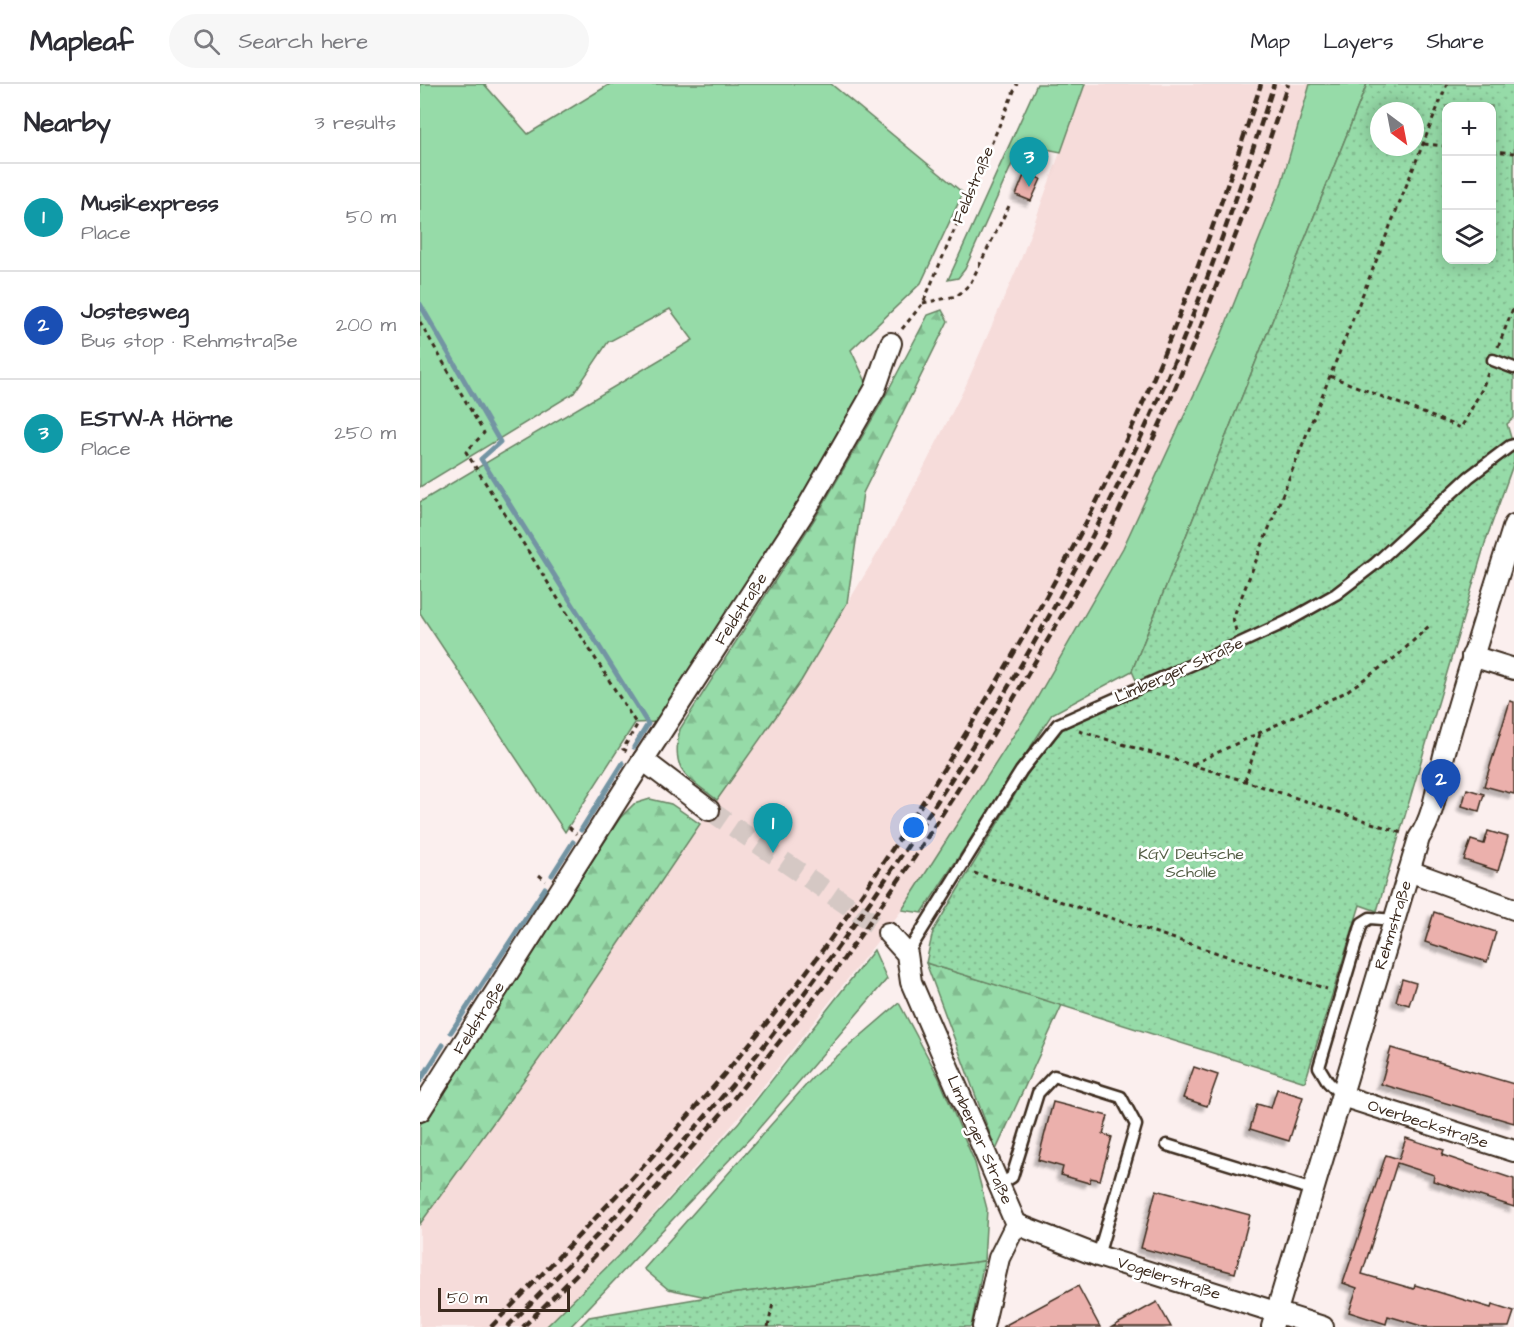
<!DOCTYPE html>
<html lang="en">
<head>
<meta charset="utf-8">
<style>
	body { margin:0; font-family:"Architects Daughter",sans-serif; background:#f7f7f7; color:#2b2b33 }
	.controls { position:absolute; right:18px; top:18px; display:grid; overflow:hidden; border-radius:12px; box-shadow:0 3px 15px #0003 }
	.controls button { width:54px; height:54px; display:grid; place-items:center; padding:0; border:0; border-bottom:2px solid #e1e1e2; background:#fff; color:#2b2b33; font:30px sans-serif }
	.compass { position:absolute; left:950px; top:18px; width:54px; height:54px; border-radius:50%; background:#fff; box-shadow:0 3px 15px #0003; rotate:148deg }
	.scale { position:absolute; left:18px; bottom:15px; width:132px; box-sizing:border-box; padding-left:6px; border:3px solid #3b2a1e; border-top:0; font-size:16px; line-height:21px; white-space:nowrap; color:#3b2a1e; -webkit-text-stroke:4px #fff; paint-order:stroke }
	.you { position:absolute; left:494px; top:744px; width:21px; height:21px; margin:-15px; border:4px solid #fff; border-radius:50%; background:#1a73e8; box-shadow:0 0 0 9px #1a73e833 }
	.badge { display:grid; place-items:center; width:39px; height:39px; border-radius:50%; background:#ea580c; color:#fff; font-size:20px; font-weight:700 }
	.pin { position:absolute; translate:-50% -50px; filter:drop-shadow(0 2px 3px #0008) }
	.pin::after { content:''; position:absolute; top:32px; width:21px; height:18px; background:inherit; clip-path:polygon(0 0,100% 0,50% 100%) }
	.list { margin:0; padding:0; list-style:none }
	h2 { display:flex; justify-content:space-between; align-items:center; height:78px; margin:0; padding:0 24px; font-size:26px }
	h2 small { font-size:20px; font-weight:400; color:#7c7c81 }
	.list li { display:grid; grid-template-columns:39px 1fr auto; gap:18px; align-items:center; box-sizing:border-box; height:108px; padding:0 24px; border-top:2px solid #e1e1e2 }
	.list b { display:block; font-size:22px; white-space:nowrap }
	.list p { margin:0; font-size:20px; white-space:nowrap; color:#7c7c81 }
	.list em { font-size:20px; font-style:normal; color:#7c7c81 }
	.icon { flex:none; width:33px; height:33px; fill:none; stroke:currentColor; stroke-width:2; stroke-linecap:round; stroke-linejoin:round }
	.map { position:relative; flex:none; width:1094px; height:1243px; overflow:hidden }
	header { display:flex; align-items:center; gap:36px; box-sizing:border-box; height:84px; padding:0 30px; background:#fff; border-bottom:2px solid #e1e1e2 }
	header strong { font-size:28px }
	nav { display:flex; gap:33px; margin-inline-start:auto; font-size:21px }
	.search { width:420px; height:54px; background:#f7f7f7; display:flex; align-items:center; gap:15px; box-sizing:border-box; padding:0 21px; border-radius:33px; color:#7c7c81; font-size:22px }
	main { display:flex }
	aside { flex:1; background:#fff }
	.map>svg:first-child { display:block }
	.built { fill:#f6dcda }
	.grass { fill:#96dba8; stroke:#688263; stroke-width:1.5 }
	.forest { fill:url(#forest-firs); stroke:#688263; stroke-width:1.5 }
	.garden { fill:url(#garden-dots); stroke:#688263; stroke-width:1.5; fill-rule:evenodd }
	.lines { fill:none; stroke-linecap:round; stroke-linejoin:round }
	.stream { stroke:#7394a3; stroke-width:5 }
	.building { fill:#ebb0ac; stroke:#3b2a1e; stroke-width:1.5; filter:url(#shadow) }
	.minor-tunnel { stroke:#d5c8c4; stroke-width:20; stroke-dasharray:20 10; stroke-linecap:butt }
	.service-casing { stroke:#3b2a1e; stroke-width:15 }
	.minor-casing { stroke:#3b2a1e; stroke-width:24 }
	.path { stroke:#3b2a1e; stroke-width:3; stroke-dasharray:4.5 4.5; stroke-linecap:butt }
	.service { stroke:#fff; stroke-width:10 }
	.minor { stroke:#fff; stroke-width:20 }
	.rail { stroke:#3b2a1e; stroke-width:4.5; stroke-dasharray:9 4.5; stroke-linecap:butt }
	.labels { text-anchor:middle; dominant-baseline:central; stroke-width:5; stroke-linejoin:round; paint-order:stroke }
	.street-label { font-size:16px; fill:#3b2a1e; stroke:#fff }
	.park-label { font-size:16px; fill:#565f47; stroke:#fff }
</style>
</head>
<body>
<header>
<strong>Mapleaf</strong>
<div class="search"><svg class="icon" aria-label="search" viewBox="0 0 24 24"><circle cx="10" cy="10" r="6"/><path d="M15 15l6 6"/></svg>Search here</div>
<nav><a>Map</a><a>Layers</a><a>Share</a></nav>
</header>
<main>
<aside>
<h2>Nearby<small>3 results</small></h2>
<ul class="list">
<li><span class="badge" style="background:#0f9aa8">1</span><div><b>Musikexpress</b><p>Place</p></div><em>50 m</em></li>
<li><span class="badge" style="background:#1a4fb4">2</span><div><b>Jostesweg</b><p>Bus stop · Rehmstraße</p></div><em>200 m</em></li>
<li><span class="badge" style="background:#0f9aa8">3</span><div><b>ESTW-A Hörne</b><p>Place</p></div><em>250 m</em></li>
</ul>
</aside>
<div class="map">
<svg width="1094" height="1243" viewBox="0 0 1094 1243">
	<defs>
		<pattern id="forest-firs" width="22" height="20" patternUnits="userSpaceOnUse" patternTransform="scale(1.5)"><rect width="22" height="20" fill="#96dba8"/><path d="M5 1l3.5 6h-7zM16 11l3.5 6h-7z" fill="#82bc90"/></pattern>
		<pattern id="garden-dots" width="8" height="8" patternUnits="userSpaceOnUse" patternTransform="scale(1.5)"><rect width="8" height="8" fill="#96dba8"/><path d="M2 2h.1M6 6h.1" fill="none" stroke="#82bc90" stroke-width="1.8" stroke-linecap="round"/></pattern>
		<filter id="shadow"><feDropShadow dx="-4.5" dy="4.5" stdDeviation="1.5" flood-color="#0004"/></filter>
	</defs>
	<rect width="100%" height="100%" fill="#fbefee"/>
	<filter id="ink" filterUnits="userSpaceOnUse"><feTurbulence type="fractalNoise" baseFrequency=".0167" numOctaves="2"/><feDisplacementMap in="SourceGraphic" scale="12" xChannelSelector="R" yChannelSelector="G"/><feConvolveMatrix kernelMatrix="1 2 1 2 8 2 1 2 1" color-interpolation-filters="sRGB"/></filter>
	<g filter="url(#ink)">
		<path class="built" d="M665 0H890L862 97 801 252 703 464 613 621 482 826 316 1037 202 1166 126 1243H0V1140L148 935 290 726 381 597 475 440 545 303 601 175Z"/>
		<g class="grass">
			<path d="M0 0H64L108 50 190 0H411L543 109 501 199 431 266 448 302 382 420 238 638 215 639 145 748 0 529V418L273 256 250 225 188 258 154 309 0 403Z"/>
			<path d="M617 0H665L641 68 601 60 545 185 538 194 528 196Z"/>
			<path d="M890 0H947L712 587 632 630 502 829 482 826 613 621 703 464 801 252 862 98Z"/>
			<path d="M454 866 467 895 334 1050 150 1243H126L204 1166 319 1038Z"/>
			<path d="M479 919 519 994 555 1079 567 1125 564 1177 287 1213 248 1205 224 1185 394 992Z"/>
		</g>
		<g class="forest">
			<path d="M522 226 528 237 443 409 427 519 381 597 297 716C266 692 250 687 260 645L397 431 461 320 508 231Z"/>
			<path d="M230 715 251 720 280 740 148 935 0 1140V1041L200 734 214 720Z"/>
			<path d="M506 879 642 921 576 1066Z"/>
		</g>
		<g class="garden">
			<path d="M947 0H1094V334L1087 340 1094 364V378L1066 456 957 827 940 821 885 998 506 879 513 847 608 689 641 646 722 610 712 587ZM1026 22H1072V176H1026ZM959 27H995V63H959Z"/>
			<path d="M564 1177 551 1243H159L169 1233 287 1213Z"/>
		</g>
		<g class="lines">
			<g class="stream">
				<path d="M0 220 80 358 61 375 228 640 214 663"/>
				<path d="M161 746 203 679"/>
				<path d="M132 791 153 758"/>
				<path d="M31 948 125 804"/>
				<path d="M0 997 23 961"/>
			</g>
		</g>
		<g class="building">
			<path d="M605 89 621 95 611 117 596 111Z"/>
			<path d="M1090 617 1094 618V710L1064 702Z"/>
			<path d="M1047 705 1064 710 1059 727 1042 722Z"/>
			<path d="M1068 747 1088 753 1078 787 1044 776 1051 756 1064 760Z"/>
			<path d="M1014 828 1076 848 1067 878 1005 858Z"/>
			<path d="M982 895 996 899 989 921 976 917Z"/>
			<path d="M971 964 1094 1000V1039L961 1000Z"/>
			<path d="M774 983 798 991 787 1022 763 1014Z"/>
			<path d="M857 1005 883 1013 869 1057 830 1045 837 1020 851 1024Z"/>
			<path d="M633 1018 688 1032 683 1050 692 1053 680 1096 671 1094 669 1099 641 1091 643 1083 618 1076Z"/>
			<path d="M986 1054 1024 1066 1022 1071 1094 1095V1123L1013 1097 1014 1091 977 1079 942 1190 994 1205 995 1201 1071 1224 1072 1221 1094 1228 1089 1243H1005L968 1232 966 1240 929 1228 937 1204 923 1199 966 1071 979 1075Z"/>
			<path d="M736 1106 830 1131 815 1189 721 1164Z"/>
			<path d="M658 1202 680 1243H582Z"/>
			<path d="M737 1218 751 1243H692Z"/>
		</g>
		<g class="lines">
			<path class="minor-tunnel" d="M289 726 468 849"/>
			<g class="service-casing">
				<g id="service">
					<path d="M1073 276 1094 284"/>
					<path d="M487 870 601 687 638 640 818 560 866 538 916 510 955 480 1049 393 1090 362 1094 361"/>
					<path d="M922 1012 908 998 899 983 942 839 950 834 974 836"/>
					<path d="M747 1061 893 1106"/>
					<path d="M579 1101 592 1093 618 1009 634 992 701 1013 716 1041 678 1172"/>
				</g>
			</g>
			<g class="minor-casing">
				<g id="minor">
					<path d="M1052 572 1094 585"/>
					<path d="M223 676 289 726"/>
					<path d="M989 787 1094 825"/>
					<path d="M468 849 487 870 491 898 596 1140 579 1174 563 1243"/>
					<path d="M922 1012 1094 1067"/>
					<path d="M0 1027 223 676 388 422 455 305 471 259"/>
					<path d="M596 1140 678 1172 903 1243"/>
					<path d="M852 1243 999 754C1017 727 1017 694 1026 664 1047 589 1071 515 1094 441"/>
				</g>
			</g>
			<g class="path">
				<path d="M1004 60 1026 62"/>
				<path d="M1072 67 1094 69"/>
				<path d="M503 219 537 212 550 200 590 120"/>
				<path d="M0 238 64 349 46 368 217 641 203 665 209 668"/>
				<path d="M482 245 503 219 597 0"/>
				<path d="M1078 263 1094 222"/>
				<path d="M910 292 1041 344 1062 305 1068 289"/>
				<path d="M816 547 813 534 1027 0"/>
				<path d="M659 647 825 697 982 749"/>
				<path d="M773 680 924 609 976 573 1010 541"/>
				<path d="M825 697 840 650"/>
				<path d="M149 743 156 750"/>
				<path d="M554 789 907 905"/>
				<path d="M119 791 126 797"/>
				<path d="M348 1243 353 1219"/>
			</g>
			<use href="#service" class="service"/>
			<use href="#minor" class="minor"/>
			<g class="rail">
				<path d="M71 1243C162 1149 253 1054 336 952 399 876 455 793 508 710 561 626 612 541 658 454 734 310 791 155 841 0"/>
				<path d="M87 1243C157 1173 226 1102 290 1027 374 929 448 824 518 716 596 595 667 471 727 340 777 230 817 115 854 0"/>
				<path d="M103 1243 186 1161 302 1029 409 896 494 774 569 657 684 459 741 338 781 242 831 111 868 0"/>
			</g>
		</g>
	</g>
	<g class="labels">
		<g class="street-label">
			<text transform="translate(553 101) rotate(-67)">Feldstraße</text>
			<text transform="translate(321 525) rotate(-57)">Feldstraße</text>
			<text transform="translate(759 586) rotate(-24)">Limberger Straße</text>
			<text transform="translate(973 841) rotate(-73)">Rehmstraße</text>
			<text transform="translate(59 934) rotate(-58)">Feldstraße</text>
			<text transform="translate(1008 1040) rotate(18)">Overbeckstraße</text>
			<text transform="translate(560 1056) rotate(66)">Limberger Straße</text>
			<text transform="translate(749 1194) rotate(18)">Vogelerstraße</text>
		</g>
		<g class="park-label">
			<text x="771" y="770">KGV Deutsche<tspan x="771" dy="18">Scholle</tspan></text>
		</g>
	</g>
</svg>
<div class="controls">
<button>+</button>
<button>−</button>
<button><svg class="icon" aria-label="layers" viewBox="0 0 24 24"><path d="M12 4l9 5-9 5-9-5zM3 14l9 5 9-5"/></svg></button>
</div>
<svg class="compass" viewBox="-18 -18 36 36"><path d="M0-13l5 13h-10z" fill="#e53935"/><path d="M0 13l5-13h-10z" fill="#7c7c81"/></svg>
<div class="scale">50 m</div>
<div class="you"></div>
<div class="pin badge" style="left:353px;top:769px;background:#0f9aa8">1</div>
<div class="pin badge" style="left:1021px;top:725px;background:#1a4fb4">2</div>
<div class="pin badge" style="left:609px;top:103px;background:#0f9aa8">3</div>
</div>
</main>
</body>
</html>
